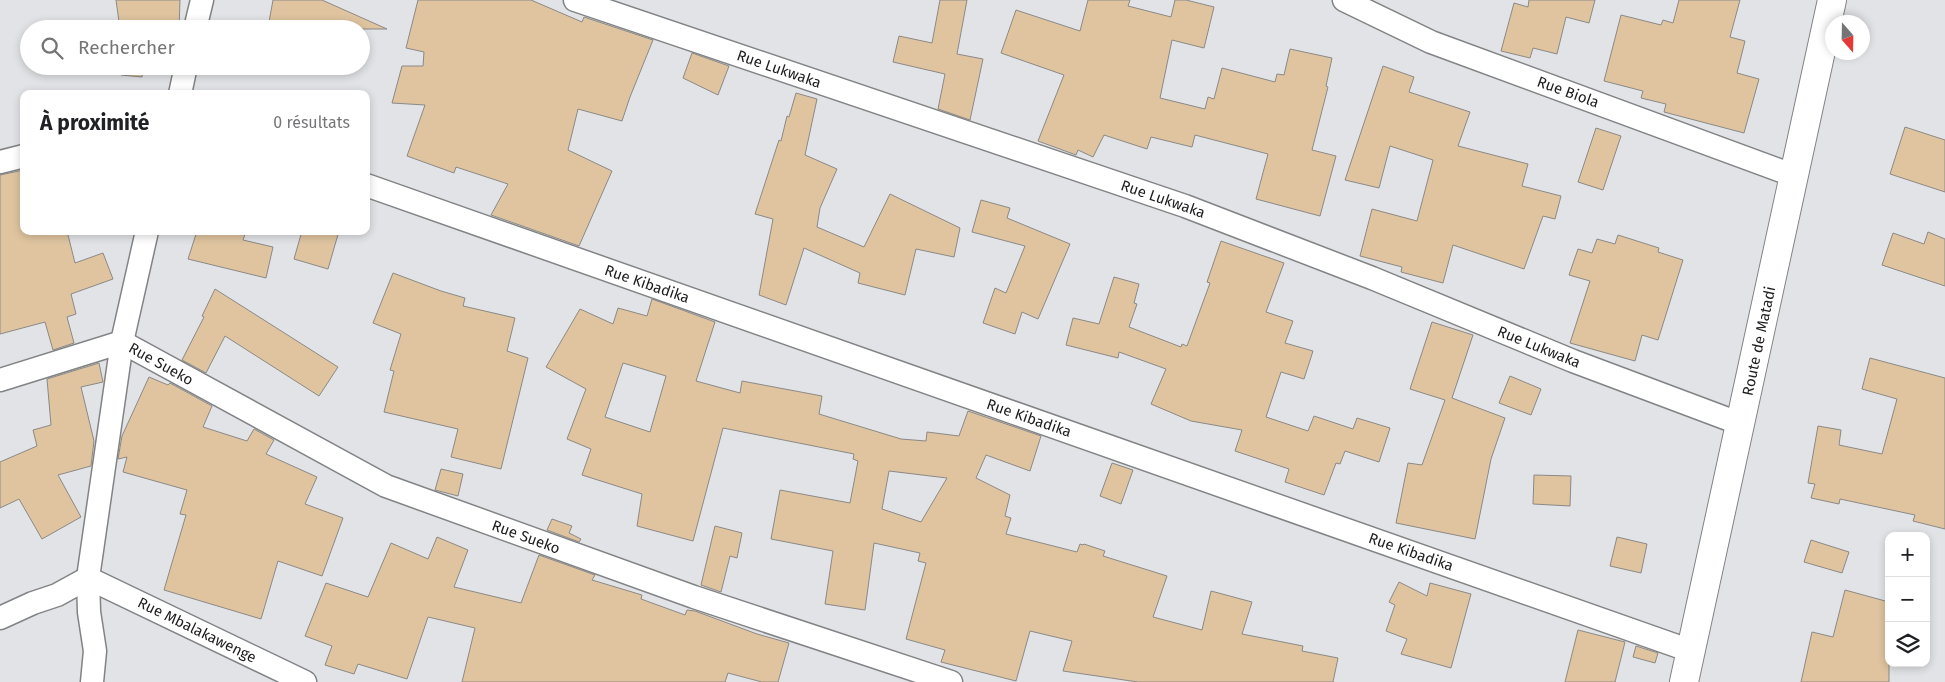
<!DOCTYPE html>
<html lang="fr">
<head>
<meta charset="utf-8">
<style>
	body { margin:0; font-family:"Fira Sans",sans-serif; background:#f6f6f6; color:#202124 }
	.controls { position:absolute; right:15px; bottom:15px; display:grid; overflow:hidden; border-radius:10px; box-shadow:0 2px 8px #0003 }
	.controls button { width:45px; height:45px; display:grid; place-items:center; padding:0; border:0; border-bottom:1px solid #e0e0e0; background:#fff; color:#202124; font:25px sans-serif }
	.compass { position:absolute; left:1825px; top:15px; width:45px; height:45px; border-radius:50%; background:#fff; box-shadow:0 2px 8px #0003; rotate:160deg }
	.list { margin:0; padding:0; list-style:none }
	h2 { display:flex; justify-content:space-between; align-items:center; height:65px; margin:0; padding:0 20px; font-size:21px }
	h2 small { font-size:16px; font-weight:400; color:#757577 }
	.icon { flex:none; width:28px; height:28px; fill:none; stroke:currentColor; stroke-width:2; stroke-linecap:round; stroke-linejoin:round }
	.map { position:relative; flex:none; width:1945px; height:682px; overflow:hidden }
	.search { position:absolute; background:#fff; box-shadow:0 2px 8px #0003; left:20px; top:20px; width:350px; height:55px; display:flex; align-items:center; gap:12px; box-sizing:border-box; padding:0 18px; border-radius:28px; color:#757577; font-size:19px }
	.panel { position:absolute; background:#fff; box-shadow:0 2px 8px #0003; left:20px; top:90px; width:350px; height:145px; border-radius:10px }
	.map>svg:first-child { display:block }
	.building { fill:#dfc49f; stroke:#8b8987; fill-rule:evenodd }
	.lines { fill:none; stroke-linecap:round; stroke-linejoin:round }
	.street-casing { stroke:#818385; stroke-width:25 }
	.highway-casing { stroke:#818385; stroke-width:30 }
	.street { stroke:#fff; stroke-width:22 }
	.highway { stroke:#fff; stroke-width:28 }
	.labels { text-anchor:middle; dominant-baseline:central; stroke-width:4; stroke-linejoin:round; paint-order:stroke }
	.street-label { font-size:15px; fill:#1d1d1e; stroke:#fff }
</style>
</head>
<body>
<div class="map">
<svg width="1945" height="682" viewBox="0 0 1945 682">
	<rect width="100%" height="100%" fill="#e2e3e6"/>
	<g class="building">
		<path d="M116 0H180L179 29H120Z"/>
		<path d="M273 0H322L387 29H303L269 22Z"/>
		<path d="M418 0H531L582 22 584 17 653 40 630 97 622 121 578 109 568 150 612 171 579 246 491 215 508 184 456 167 454 173 407 156 425 105 392 103 402 66H423L424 52 406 48Z"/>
		<path d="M940 0H967L957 54 983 59 970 120 938 109 945 74 893 62 899 36 932 43Z"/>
		<path d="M1088 0H1130L1128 6 1171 17 1175 0H1186L1214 7 1204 48 1172 40 1160 98 1205 109 1208 97 1214 99 1222 68 1275 82 1277 74 1284 75 1290 49 1332 58 1326 86 1328 87 1312 150 1336 156 1320 216 1256 199 1268 154 1195 135 1192 147 1151 137 1147 149 1104 135 1093 157 1078 150 1076 155 1038 141 1064 75 1001 53 1016 10 1080 31Z"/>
		<path d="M1529 0H1595L1589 23 1566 17 1557 54 1533 48 1530 58 1501 51 1514 3 1528 7Z"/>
		<path d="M1679 0H1740L1730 37 1745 41 1737 73 1759 79 1744 133 1664 112 1666 104 1641 98 1643 91 1604 81 1621 15 1661 25 1663 20 1673 23Z"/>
		<path d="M692 53 729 66 718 95 683 78Z"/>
		<path d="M121 66H143L142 77 121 75Z"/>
		<path d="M1383 66 1414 77 1409 92 1470 112 1458 146 1528 164 1522 186 1561 196 1555 219 1543 216 1524 269 1453 245 1443 283 1401 272 1402 267 1360 256 1372 209 1417 221 1433 160 1390 146 1379 188 1345 180Z"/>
		<path d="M796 93 817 99 805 155 837 169 820 208 817 227 864 247 890 194 960 228 954 257 916 249 905 295 858 283 860 273 804 248 786 305 759 295 773 219 755 214 779 140 781 141 787 116 789 117Z"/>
		<path d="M1905 127 1945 140V192L1890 174Z"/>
		<path d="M1596 128 1621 136 1603 190 1578 182Z"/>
		<path d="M24 170V231H67L75 263 103 253 113 279 71 294 76 314 67 317 74 343 53 350 45 322 0 334V175Z"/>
		<path d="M981 200 1010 208 1007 218 1070 244 1038 319 1022 312 1015 334 983 323 995 288 1006 293 1025 246 972 232Z"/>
		<path d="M197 231H246L243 240 273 247 266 278 188 259Z"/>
		<path d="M302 231H339L328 269 294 259Z"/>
		<path d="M1928 232 1945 239V286L1882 265 1893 233 1924 244Z"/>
		<path d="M1618 235 1659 248 1658 252 1683 260 1658 340 1642 335 1635 361 1570 343 1590 281 1569 275 1578 249 1592 253 1597 239 1615 244Z"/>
		<path d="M1221 241 1284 263 1266 312 1293 321 1285 343 1313 351 1304 379 1281 372 1266 417 1308 431 1314 416 1353 429 1357 418 1390 428 1379 462 1345 451 1340 464 1336 463 1324 495 1285 482 1289 469 1235 451 1242 430 1191 421 1151 404 1166 369 1119 352 1118 358 1066 345 1073 318 1099 324 1114 277 1139 284 1134 303 1137 304 1129 327 1181 347 1182 344 1187 346 1210 283 1207 282Z"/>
		<path d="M393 273 441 291 465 298 463 306 515 318 507 351 528 358 501 469 451 457 458 429 384 412 394 371 390 370 401 334 373 323Z"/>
		<path d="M215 289 338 367 319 396 225 336 206 373 182 360 204 317 202 316Z"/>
		<path d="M652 299 715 322 696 381 740 393 742 381 822 396 819 414 901 439 926 441 927 432 959 436 968 411 1041 436 1030 471 986 455 976 478 1010 495 1005 516 1011 518 1006 534 1077 552 1080 544 1083 545 1084 544 1105 551 1103 556 1167 576 1153 617 1202 630 1211 591 1252 602 1242 634 1303 646 1302 651 1338 658 1333 682H1138L1063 671 1072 641 1030 631 1016 681 941 662 945 650 906 639 926 563 918 561 920 553 874 543 865 610 825 604 833 551 771 539 780 490 850 503 858 461 853 459 854 454 723 428 693 541 637 526 642 494 582 475 591 449 567 439 586 389 546 367 580 309 613 324 618 308 647 316ZM623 363 666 376 650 432 605 417ZM889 471 947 478 921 522 882 509Z"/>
		<path d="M1432 322 1473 335 1452 398 1505 418 1491 459 1475 539 1396 523 1408 463 1422 465 1445 400 1410 389Z"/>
		<path d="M1870 358 1945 378V529L1913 521 1915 515 1840 499 1839 504 1811 498 1815 484 1808 483 1818 426 1841 430 1839 445 1882 454 1897 399 1862 389Z"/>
		<path d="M99 363 103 382 81 387 94 441 91 466 58 475 81 517 42 539 19 499 0 508V462L37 446 33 430 51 425 47 379Z"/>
		<path d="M1510 376 1541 389 1531 415 1499 403Z"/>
		<path d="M149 377 168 385 170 383 212 406 203 427 247 441 254 429 274 440 266 454 317 477 305 504 343 518 322 576 278 561 261 619 164 590 186 515 180 514 187 490 123 472 127 457 118 459 122 436Z"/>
		<path d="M1112 463 1133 470 1121 504 1100 496Z"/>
		<path d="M441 469 463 474 458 496 435 490Z"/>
		<path d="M1534 475 1571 476 1570 506 1533 504Z"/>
		<path d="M552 519 572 526 569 533 581 539 579 542 547 530Z"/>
		<path d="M715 526 742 533 737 558 730 556 721 592 701 585Z"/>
		<path d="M437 537 468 550 454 587 521 603 539 555 595 575 592 580 642 595 641 599 685 615 687 610 695 611 757 634 789 643 778 682H762L728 673 725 682H462L475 628 428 617 407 679 358 664 354 674 325 665 332 646 305 636 326 583 368 597 391 543 428 559Z"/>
		<path d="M1617 537 1647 544 1641 573 1610 566Z"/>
		<path d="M1811 540 1849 552 1842 573 1804 562Z"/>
		<path d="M1399 582 1427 596 1430 583 1471 594 1451 668 1401 654 1407 639 1386 631 1395 605 1389 602Z"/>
		<path d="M1845 590 1889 602V682H1801L1812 632 1833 637Z"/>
		<path d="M1578 630 1625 642 1615 682H1565Z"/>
		<path d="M1636 646 1658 653 1655 663 1633 657Z"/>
	</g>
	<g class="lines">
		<g class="street-casing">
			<g id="street">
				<path d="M575 0 1185 206 1372 278 1573 361 1741 424"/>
				<path d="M1344 0 1431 42 1795 176"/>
				<path d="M195 29 202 0"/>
				<path d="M180 94 186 66"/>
				<path d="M0 162 24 156"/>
				<path d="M366 185 1691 651"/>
				<path d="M0 380 122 342 386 486 694 597 951 682"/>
				<path d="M0 618 33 603 57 595 88 578 305 682"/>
				<path d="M92 682 95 651 89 612 88 578 122 342 147 231"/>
			</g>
		</g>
		<g class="highway-casing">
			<path id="highway" d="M1684 682 1832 0"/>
		</g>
		<use href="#street" class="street"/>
		<use href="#highway" class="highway"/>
	</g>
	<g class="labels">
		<g class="street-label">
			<text transform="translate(779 69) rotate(19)">Rue Lukwaka</text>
			<text transform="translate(1568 92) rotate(20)">Rue Biola</text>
			<text transform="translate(1163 199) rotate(19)">Rue Lukwaka</text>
			<text transform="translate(647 284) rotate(19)">Rue Kibadika</text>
			<text transform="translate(1759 341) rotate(-78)">Route de Matadi</text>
			<text transform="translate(1539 347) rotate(22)">Rue Lukwaka</text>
			<text transform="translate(161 364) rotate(29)">Rue Sueko</text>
			<text transform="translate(1029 418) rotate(19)">Rue Kibadika</text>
			<text transform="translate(526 537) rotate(20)">Rue Sueko</text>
			<text transform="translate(1411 552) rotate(19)">Rue Kibadika</text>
			<text transform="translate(197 630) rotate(26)">Rue Mbalakawenge</text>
		</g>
	</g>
</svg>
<div class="controls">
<button>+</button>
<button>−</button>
<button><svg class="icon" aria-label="layers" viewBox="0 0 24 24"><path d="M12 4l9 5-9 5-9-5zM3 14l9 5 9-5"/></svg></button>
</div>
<svg class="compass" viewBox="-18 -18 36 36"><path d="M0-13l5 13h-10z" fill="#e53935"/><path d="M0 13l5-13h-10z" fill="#757577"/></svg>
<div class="search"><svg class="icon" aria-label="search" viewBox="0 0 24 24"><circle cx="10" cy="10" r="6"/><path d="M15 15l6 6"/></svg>Rechercher</div>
<section class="panel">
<h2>À proximité<small>0 résultats</small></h2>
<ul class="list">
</ul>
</section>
</div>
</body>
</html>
